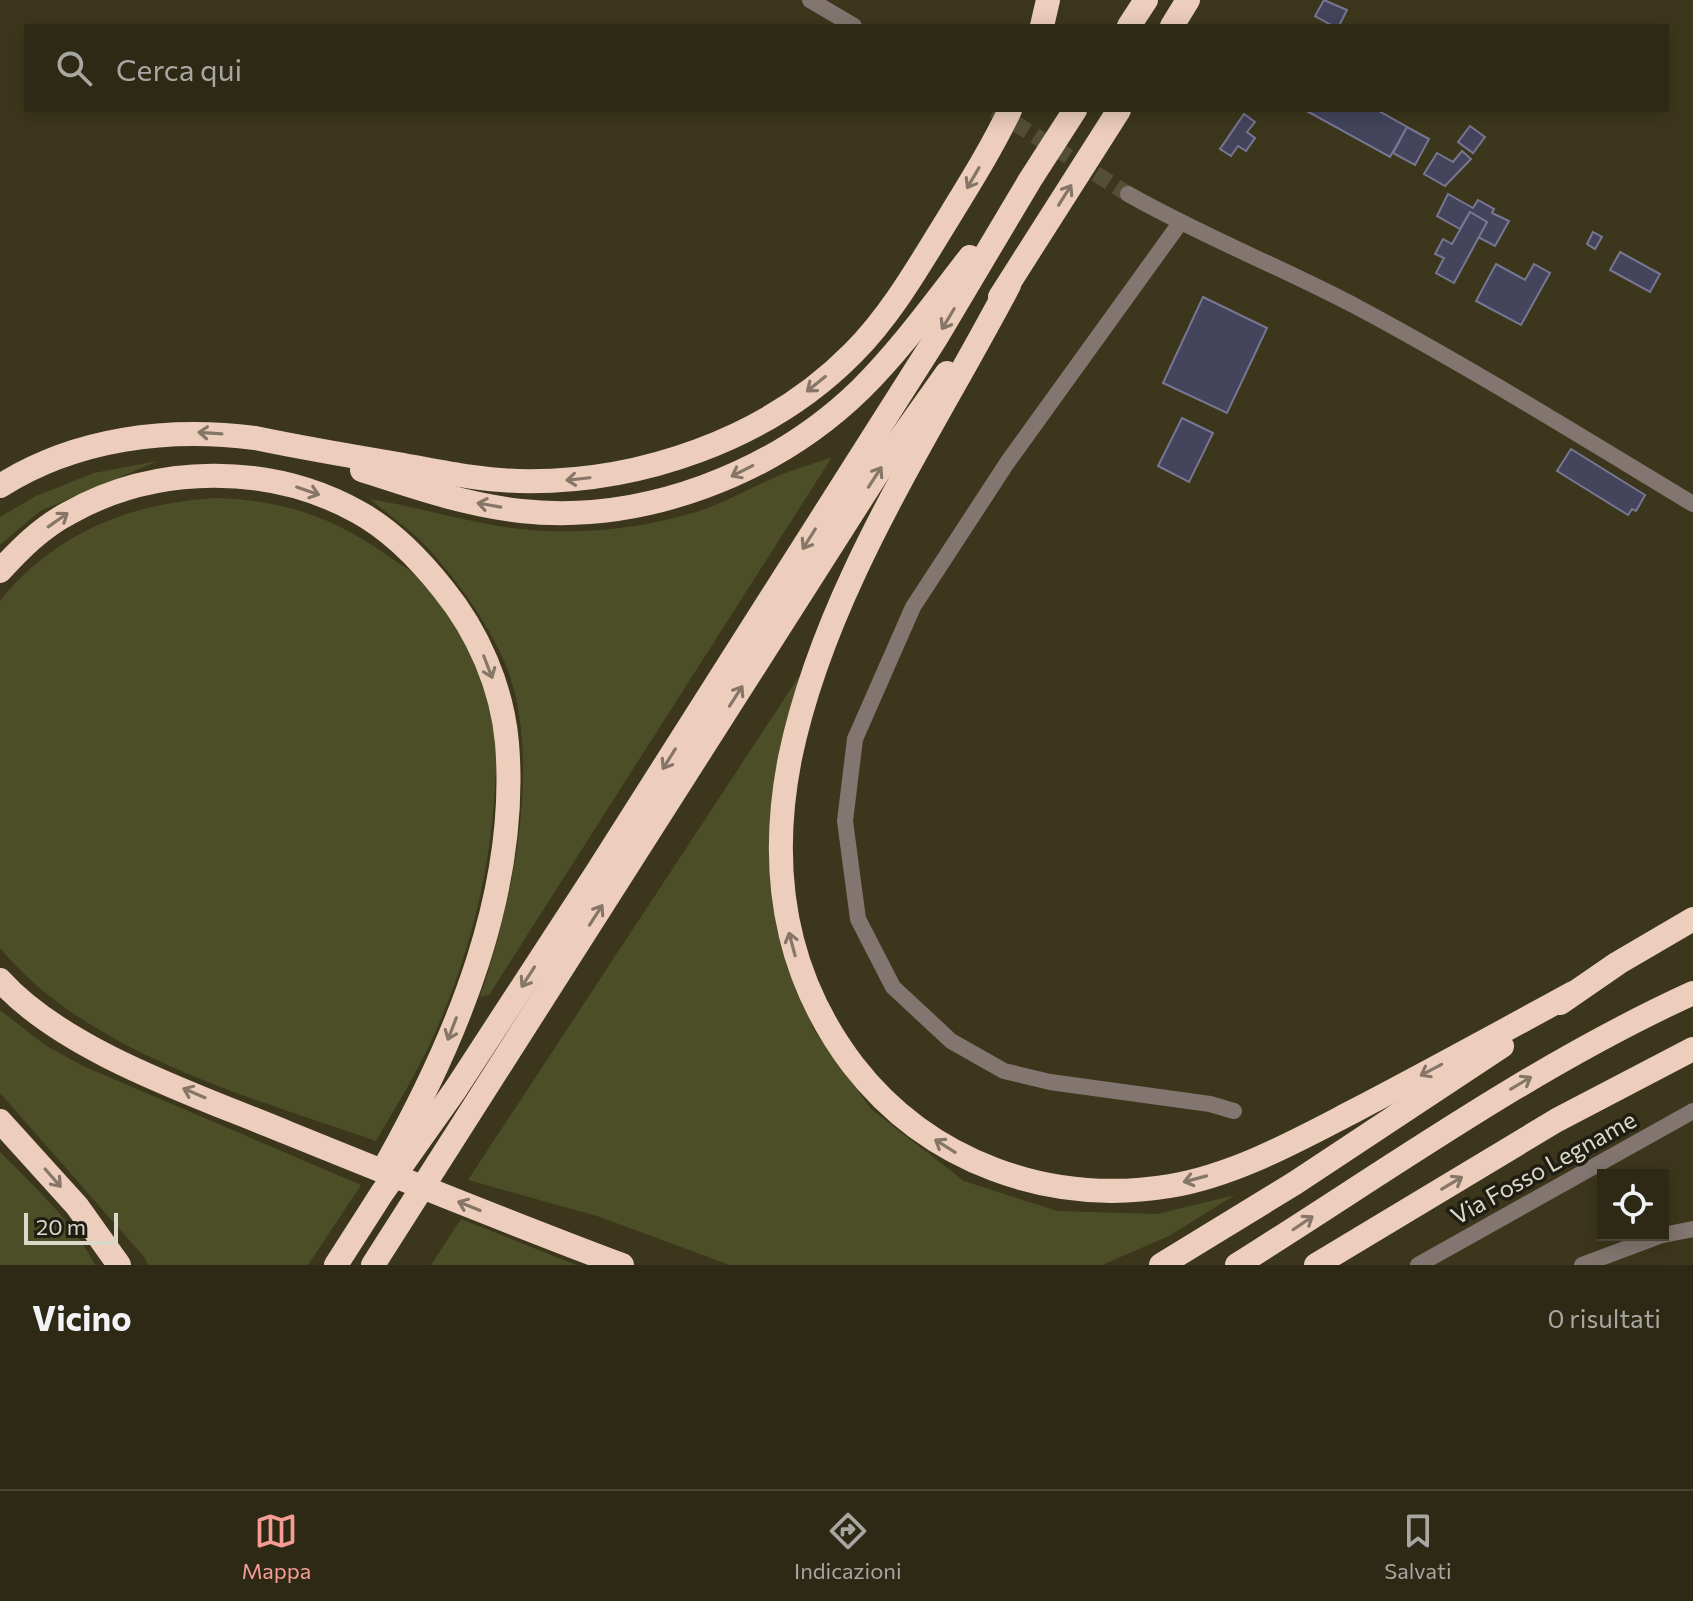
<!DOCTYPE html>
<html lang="it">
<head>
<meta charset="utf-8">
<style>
	body { margin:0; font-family:Commissioner,sans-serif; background:#35311e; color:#f1f3f6 }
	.controls { position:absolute; right:24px; bottom:24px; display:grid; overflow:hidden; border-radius:0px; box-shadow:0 4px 20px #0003 }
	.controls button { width:72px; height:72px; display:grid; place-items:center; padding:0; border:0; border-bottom:2px solid #484534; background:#2d2915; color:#f1f3f6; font:40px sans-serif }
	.scale { position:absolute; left:24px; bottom:20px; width:94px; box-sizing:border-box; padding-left:8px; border:4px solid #dbd8c9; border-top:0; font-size:22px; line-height:28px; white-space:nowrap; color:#dbd8c9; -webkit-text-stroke:6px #201e13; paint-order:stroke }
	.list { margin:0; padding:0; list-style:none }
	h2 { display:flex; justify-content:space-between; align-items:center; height:104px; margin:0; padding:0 32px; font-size:34px }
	h2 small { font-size:26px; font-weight:400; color:#a7a6a0 }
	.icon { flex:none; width:44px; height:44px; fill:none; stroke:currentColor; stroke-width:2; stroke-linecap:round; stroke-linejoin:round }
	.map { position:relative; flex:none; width:1693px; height:1265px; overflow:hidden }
	.search { position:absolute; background:#2d2915; box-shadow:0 4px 20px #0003; left:24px; right:24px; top:24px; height:88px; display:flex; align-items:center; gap:20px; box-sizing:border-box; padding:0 28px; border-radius:0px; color:#a7a6a0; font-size:30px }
	.sheet { height:224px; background:#2d2915 }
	nav { display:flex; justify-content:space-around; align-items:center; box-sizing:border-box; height:112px; border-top:2px solid #484534; background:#2d2915; font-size:22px; color:#a7a6a0 }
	nav a { display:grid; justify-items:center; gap:4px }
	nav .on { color:#f59c95 }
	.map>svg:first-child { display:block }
	.green { fill:#4c4e27 }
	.building { fill:#44445d; stroke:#777793; stroke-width:2 }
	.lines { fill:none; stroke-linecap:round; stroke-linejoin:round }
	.minor-tunnel { stroke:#544f36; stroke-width:16; stroke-dasharray:16 8; stroke-linecap:butt }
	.service { stroke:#837670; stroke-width:16 }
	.minor { stroke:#837670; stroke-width:16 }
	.tertiary { stroke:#837670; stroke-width:16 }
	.motorway { stroke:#edcebd; stroke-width:24 }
	.oneway { stroke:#867668 }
	.labels { text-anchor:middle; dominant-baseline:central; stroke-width:7; stroke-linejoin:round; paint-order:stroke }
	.street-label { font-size:24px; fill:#dbd8c9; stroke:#201e13 }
</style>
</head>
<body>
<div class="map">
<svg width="1693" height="1265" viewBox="0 0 1693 1265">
	<rect width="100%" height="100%" fill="#3c371c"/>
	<g class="green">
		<path d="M832 457 489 995 480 997C512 903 543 763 507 668 491 628 462 587 434 555 417 534 391 517 370 499 406 505 441 515 478 522 550 538 626 533 696 512 722 504 744 491 769 480 789 470 811 465 832 457Z"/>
		<path d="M158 461 40 511 0 545V517L36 496 94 473Z"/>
		<path d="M218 498C288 501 335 518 391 558 401 565 413 571 421 580 458 620 493 685 497 741 498 755 496 770 495 784 491 875 466 970 426 1052 411 1082 393 1112 376 1141 250 1097 88 1054 0 948V601C54 533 132 502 218 498Z"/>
		<path d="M800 675 771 811 769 867 777 931 794 984 814 1030 871 1109 964 1181 1057 1211 1157 1214 1235 1195 1169 1236 1102 1265H730L597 1216 468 1180Z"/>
		<path d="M0 1010 45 1045 83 1066 361 1185 308 1265H148L145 1258 0 1093Z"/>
		<path d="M0 1152C33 1186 74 1222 95 1265H0Z"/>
		<path d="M461 1219 576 1265H431Z"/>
	</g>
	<g class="building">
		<path d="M1324 0 1347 10 1339 26H1333L1315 16Z"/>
		<path d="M1305 110H1377L1407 127 1390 157Z"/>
		<path d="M1244 114 1255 122 1247 132 1255 138 1246 151 1238 146 1231 156 1220 149Z"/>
		<path d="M1470 126 1485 137 1473 153 1458 142Z"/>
		<path d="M1407 127 1429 139 1415 165 1393 153Z"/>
		<path d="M1462 151 1471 159 1445 186 1424 174 1437 153 1453 162Z"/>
		<path d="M1448 194 1473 208 1478 200 1494 209 1492 213 1509 221 1495 246 1478 237 1487 222 1470 212 1460 229 1437 216Z"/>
		<path d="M1470 212 1487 222 1454 283 1436 273 1444 258 1435 254 1443 239 1452 244Z"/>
		<path d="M1593 232 1602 237 1595 249 1587 244Z"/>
		<path d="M1620 252 1660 274 1650 292 1610 270Z"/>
		<path d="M1496 264 1525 280 1534 264 1550 273 1521 325 1476 301Z"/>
		<path d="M1203 297 1267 328 1227 413 1163 383Z"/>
		<path d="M1182 418 1213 433 1189 482 1158 466Z"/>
		<path d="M1571 449 1645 495 1636 511 1632 509 1628 515 1557 471Z"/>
	</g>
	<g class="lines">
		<path class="minor-tunnel" d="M994 110 1128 194"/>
		<g class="service">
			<path d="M1180 223 1007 463 913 607 855 739 845 821 858 919 893 987 951 1041 1004 1071 1050 1082 1210 1104 1234 1111"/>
			<path d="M1663 1235 1693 1229"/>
			<path d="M1582 1265 1662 1235"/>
		</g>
		<g class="minor">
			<path d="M810 0 854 26"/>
			<path d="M1128 194C1202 236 1281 267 1357 307 1471 368 1582 437 1693 504"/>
		</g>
		<path class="tertiary" d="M1418 1265 1693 1111"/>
		<g class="motorway">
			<path d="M1042 26 1048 0"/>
			<path d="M1129 26 1146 0"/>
			<path d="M1172 26 1188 0"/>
			<path d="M1009 285C929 437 825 589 790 758 768 870 784 974 853 1065 928 1162 1049 1206 1170 1186 1235 1175 1296 1141 1354 1111 1427 1073 1500 1033 1573 993"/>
			<path d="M1000 297 1119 110"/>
			<path d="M362 470C414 487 466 505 521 511 643 524 774 474 861 389 901 349 935 302 970 257"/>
			<path d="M0 486C76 438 168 427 255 438 303 448 350 456 398 464 438 471 477 480 518 481 638 484 767 440 853 353 887 319 913 276 938 235 963 194 989 154 1010 110"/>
			<path d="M0 571C20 549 42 527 69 513 156 464 270 463 358 512 391 530 420 560 443 589 478 632 502 687 507 743 519 889 458 1036 388 1161"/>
			<path d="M0 980C65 1052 199 1096 288 1133 399 1178 510 1223 622 1265"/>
			<path d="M1560 1003 1618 963 1693 919"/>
			<path d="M0 1121 77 1206 119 1265"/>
			<path d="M336 1265 382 1193 455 1090 597 872 936 338 1030 180 1075 110"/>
			<path d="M373 1265 893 449 947 373"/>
			<path d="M1161 1265 1295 1183 1502 1046"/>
			<path d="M1237 1265C1387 1171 1531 1067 1693 993"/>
			<path d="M1316 1265 1557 1120 1693 1049"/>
		</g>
	</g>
	<defs><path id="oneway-shaft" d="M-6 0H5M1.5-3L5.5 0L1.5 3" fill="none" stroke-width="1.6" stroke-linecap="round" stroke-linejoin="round" transform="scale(2)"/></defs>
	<g class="oneway">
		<use href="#oneway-shaft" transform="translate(973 178) rotate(120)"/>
		<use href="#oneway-shaft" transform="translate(1065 195) rotate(-58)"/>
		<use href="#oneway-shaft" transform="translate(948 319) rotate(121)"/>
		<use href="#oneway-shaft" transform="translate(816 384) rotate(141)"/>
		<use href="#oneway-shaft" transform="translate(210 433) rotate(-176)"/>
		<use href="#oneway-shaft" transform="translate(742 471) rotate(153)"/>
		<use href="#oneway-shaft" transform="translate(875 477) rotate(-57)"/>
		<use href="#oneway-shaft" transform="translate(578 479) rotate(174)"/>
		<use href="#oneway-shaft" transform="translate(308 491) rotate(19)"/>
		<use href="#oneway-shaft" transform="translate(489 505) rotate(-170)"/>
		<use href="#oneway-shaft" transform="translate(58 520) rotate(-35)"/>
		<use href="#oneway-shaft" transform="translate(809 539) rotate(122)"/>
		<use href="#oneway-shaft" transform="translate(488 667) rotate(69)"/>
		<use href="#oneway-shaft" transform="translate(736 696) rotate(-57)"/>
		<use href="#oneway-shaft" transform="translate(669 759) rotate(122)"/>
		<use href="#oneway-shaft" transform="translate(596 915) rotate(-57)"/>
		<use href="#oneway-shaft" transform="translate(792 944) rotate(-105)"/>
		<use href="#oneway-shaft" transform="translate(528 977) rotate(123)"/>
		<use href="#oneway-shaft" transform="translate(452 1029) rotate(111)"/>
		<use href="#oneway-shaft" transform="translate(1431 1070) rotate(152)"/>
		<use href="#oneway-shaft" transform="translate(1521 1083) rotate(-31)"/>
		<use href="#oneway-shaft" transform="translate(194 1093) rotate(-157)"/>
		<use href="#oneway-shaft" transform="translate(945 1146) rotate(-148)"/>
		<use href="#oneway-shaft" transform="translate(53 1178) rotate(49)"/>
		<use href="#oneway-shaft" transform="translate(1195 1179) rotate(165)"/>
		<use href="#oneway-shaft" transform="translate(1452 1183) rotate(-31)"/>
		<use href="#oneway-shaft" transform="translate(469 1206) rotate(-158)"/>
		<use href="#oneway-shaft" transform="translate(1303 1223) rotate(-34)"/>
	</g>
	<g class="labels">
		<g class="street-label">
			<text transform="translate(1543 1167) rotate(-29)">Via Fosso Legname</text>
		</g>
	</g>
</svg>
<div class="controls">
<button><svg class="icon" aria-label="locate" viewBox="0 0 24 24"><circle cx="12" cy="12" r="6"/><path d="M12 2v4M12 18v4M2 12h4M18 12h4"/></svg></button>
</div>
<div class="scale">20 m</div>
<div class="search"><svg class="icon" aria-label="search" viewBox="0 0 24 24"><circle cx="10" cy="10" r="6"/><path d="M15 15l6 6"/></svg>Cerca qui</div>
</div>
<section class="sheet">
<h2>Vicino<small>0 risultati</small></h2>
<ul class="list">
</ul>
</section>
<nav>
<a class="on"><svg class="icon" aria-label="map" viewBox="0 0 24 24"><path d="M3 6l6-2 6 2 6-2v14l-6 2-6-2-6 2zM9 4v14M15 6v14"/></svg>Mappa</a>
<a><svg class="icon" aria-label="directions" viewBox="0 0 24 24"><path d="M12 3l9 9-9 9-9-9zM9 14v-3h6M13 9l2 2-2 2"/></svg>Indicazioni</a>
<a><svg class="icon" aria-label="saved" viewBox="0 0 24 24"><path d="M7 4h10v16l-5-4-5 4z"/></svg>Salvati</a>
</nav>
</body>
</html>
